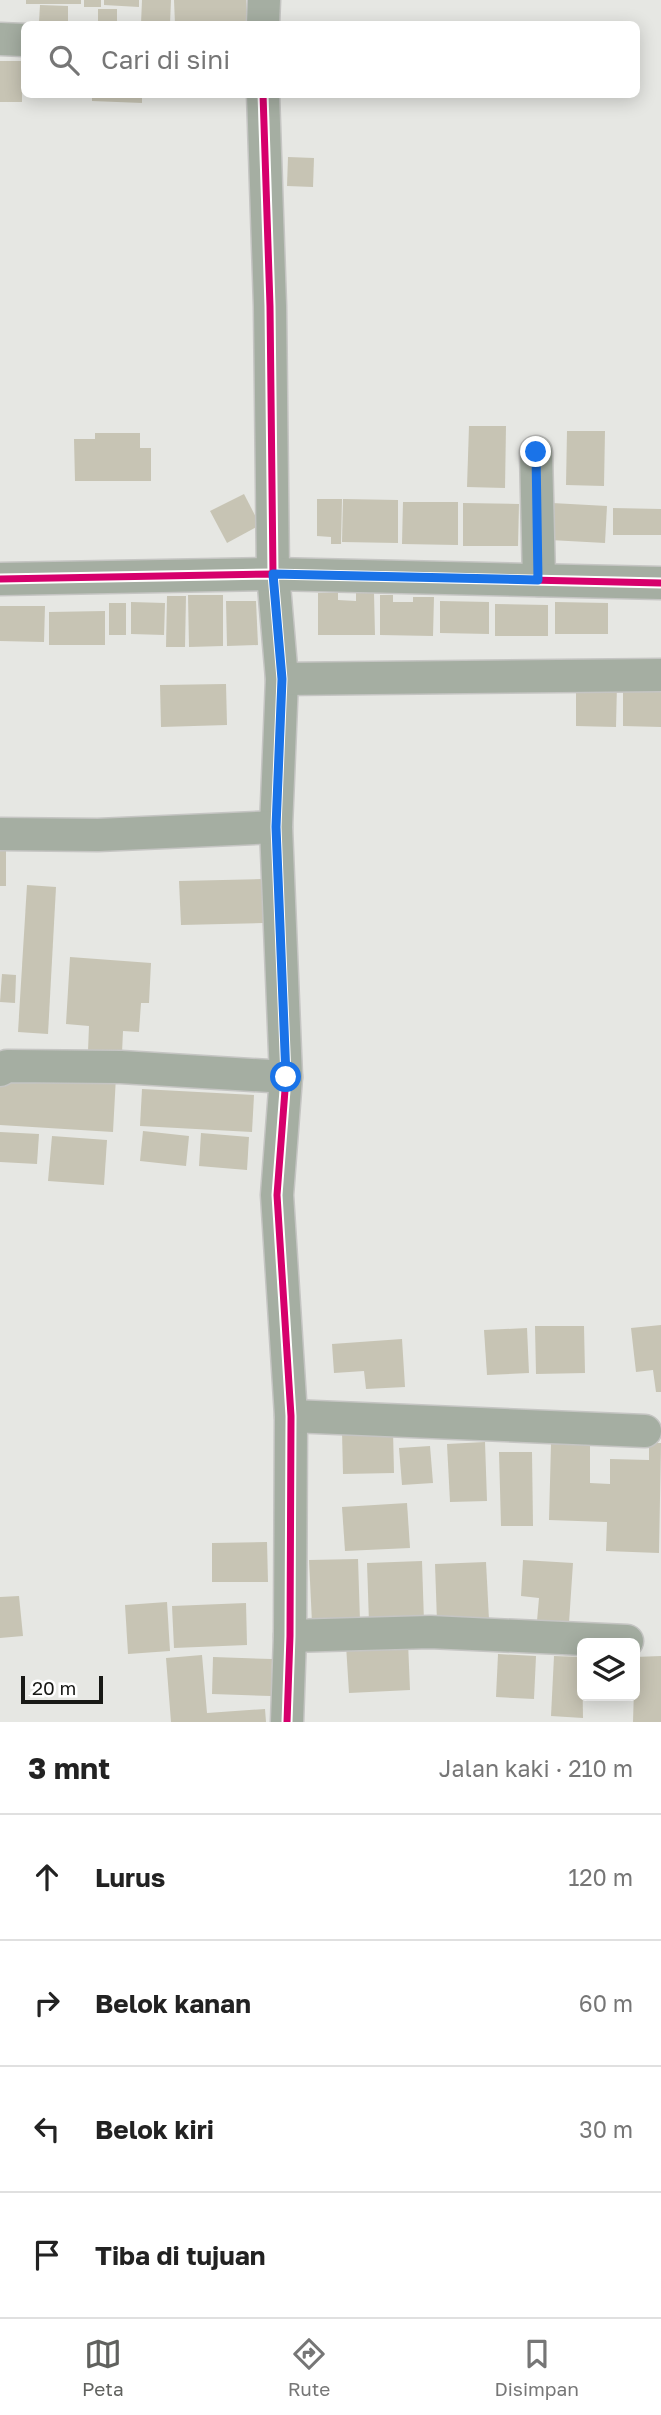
<!DOCTYPE html>
<html lang="id">
<head>
<meta charset="utf-8">
<style>
	body { margin:0; font-family:"Golos Text",sans-serif; background:#f6f6f6; color:#222 }
	.controls { position:absolute; right:21px; bottom:21px; display:grid; overflow:hidden; border-radius:10px; box-shadow:0 4px 18px #0003 }
	.controls button { width:63px; height:63px; display:grid; place-items:center; padding:0; border:0; border-bottom:2px solid #e0e0e0; background:#fff; color:#222; font:35px sans-serif }
	.scale { position:absolute; left:21px; bottom:18px; width:82px; box-sizing:border-box; padding-left:7px; border:4px solid #181916; border-top:0; font-size:19px; line-height:24px; white-space:nowrap; color:#181916; -webkit-text-stroke:5px #fff; paint-order:stroke }
	.stop { position:absolute; width:21px; height:21px; margin:-16px; border:5px solid #1a73e8; border-radius:50%; background:#fff }
	.stop.end { background:#1a73e8; border-color:#fff; box-shadow:0 2px 7px #0008 }
	.list { margin:0; padding:0; list-style:none }
	h2 { display:flex; justify-content:space-between; align-items:center; height:91px; margin:0; padding:0 28px; font-size:30px }
	h2 small { font-size:23px; font-weight:400; color:#767676 }
	.list li { display:grid; grid-template-columns:46px 1fr auto; gap:21px; align-items:center; box-sizing:border-box; height:126px; padding:0 28px; border-top:2px solid #e0e0e0 }
	.list b { display:block; font-size:26px; white-space:nowrap }
	.list em { font-size:23px; font-style:normal; color:#767676 }
	.icon { flex:none; width:38px; height:38px; fill:none; stroke:currentColor; stroke-width:2; stroke-linecap:round; stroke-linejoin:round }
	.map { position:relative; flex:none; width:661px; height:1722px; overflow:hidden }
	.search { position:absolute; background:#fff; box-shadow:0 4px 18px #0003; left:21px; right:21px; top:21px; height:77px; display:flex; align-items:center; gap:18px; box-sizing:border-box; padding:0 24px; border-radius:10px; color:#767676; font-size:26px }
	.sheet { height:595px; background:#fff }
	nav { display:flex; justify-content:space-around; align-items:center; box-sizing:border-box; height:98px; border-top:2px solid #e0e0e0; background:#fff; font-size:19px; color:#767676 }
	nav a { display:grid; justify-items:center; gap:4px }
	nav .on { color:#60615e }
	.map>svg:first-child { display:block }
	.building { fill:#c7c4b4 }
	.lines { fill:none; stroke-linecap:round; stroke-linejoin:round }
	.minor-casing { stroke:#c5c5c3; stroke-width:35 }
	.minor { stroke:#a5aea2; stroke-width:32 }
	.cycleway-casing { stroke:#fff; stroke-width:11 }
	.cycleway { stroke:#d6006c; stroke-width:7 }
	.route { stroke:#1a73e8; stroke-width:9 }
</style>
</head>
<body>
<div class="map">
<svg width="661" height="1722" viewBox="0 0 661 1722">
	<rect width="100%" height="100%" fill="#e6e7e3"/>
	<g class="building">
		<rect x="26" y="0" width="55" height="4"/>
		<rect x="84" y="0" width="17" height="7"/>
		<path d="M104 0H139V7L104 5Z"/>
		<path d="M142 0H171L170 24H141Z"/>
		<path d="M174 0H246L247 24H175Z"/>
		<path d="M40 5 68 6V22H39Z"/>
		<rect x="98" y="9" width="19" height="15"/>
		<rect x="0" y="61" width="22" height="41"/>
		<path d="M92 94H142V103L92 101Z"/>
		<path d="M157 94H198V98L157 97Z"/>
		<path d="M288 157 314 158 313 187 287 186Z"/>
		<path d="M469 426H506L505 488 467 487Z"/>
		<path d="M567 431H605L604 486 566 485Z"/>
		<path d="M95 433H140V448H151V481H75L74 439H95Z"/>
		<path d="M244 494 260 525 227 543 210 511Z"/>
		<path d="M317 499H342L341 544H331V537L317 536Z"/>
		<path d="M343 499 398 500V543L342 542Z"/>
		<path d="M403 502H458V545L402 544Z"/>
		<path d="M463 503 519 504 518 546H463Z"/>
		<path d="M552 503 607 506 605 543 550 540Z"/>
		<path d="M613 508 661 509V535H613Z"/>
		<path d="M356 592 374 593 375 635H318V593H338V600L356 601Z"/>
		<path d="M188 595H223V646L189 647Z"/>
		<path d="M380 595H393V602H413V597H434L433 636 380 635Z"/>
		<path d="M167 596H186L185 647H166Z"/>
		<path d="M226 601H256L258 645 227 646Z"/>
		<path d="M440 601 489 602V634L440 633Z"/>
		<path d="M131 602 165 603 164 635 131 634Z"/>
		<path d="M555 602 608 603V634H555Z"/>
		<rect x="109" y="603" width="17" height="32"/>
		<path d="M495 604 548 605V636H495Z"/>
		<path d="M0 606H45L44 642 0 641Z"/>
		<path d="M105 611V645H49V612Z"/>
		<path d="M623 682 661 683V727L623 726Z"/>
		<path d="M576 683 617 684 616 727 576 726Z"/>
		<path d="M226 684 227 725 161 727 160 685Z"/>
		<rect x="0" y="845" width="6" height="41"/>
		<path d="M262 879 263 923 181 925 179 881Z"/>
		<path d="M27 885 56 887 48 1034 18 1032Z"/>
		<path d="M70 957 151 963 149 1003H141L139 1032 123 1031 122 1053 88 1051 89 1026 66 1024Z"/>
		<path d="M2 974 16 975 15 1003 0 1002Z"/>
		<path d="M36 1071 116 1076 113 1132 0 1125V1081L36 1083Z"/>
		<path d="M142 1089 254 1095 252 1132 140 1126Z"/>
		<path d="M143 1131 189 1136 186 1166 140 1161Z"/>
		<path d="M0 1132 39 1134 37 1164 0 1162Z"/>
		<path d="M201 1133 249 1137 247 1170 199 1166Z"/>
		<path d="M52 1136 107 1140 104 1185 48 1181Z"/>
		<path d="M661 1325V1392H656L653 1370 636 1372 631 1328Z"/>
		<path d="M535 1326H584L585 1373 536 1374Z"/>
		<path d="M527 1328 529 1373 487 1375 484 1330Z"/>
		<path d="M402 1339 405 1387 366 1389 364 1371 334 1373 332 1344Z"/>
		<path d="M342 1431H393L394 1473 343 1474Z"/>
		<path d="M485 1442 487 1501 450 1502 447 1444Z"/>
		<path d="M649 1443H661L659 1553 606 1551 607 1522 549 1520 551 1444 590 1445V1483L610 1484V1459L649 1460Z"/>
		<path d="M430 1446 433 1483 402 1485 399 1448Z"/>
		<path d="M499 1452H532L533 1526H501Z"/>
		<path d="M407 1503 410 1548 345 1551 342 1507Z"/>
		<path d="M267 1542 268 1582H212V1543Z"/>
		<path d="M358 1559 360 1621 312 1623 309 1560Z"/>
		<path d="M523 1560 573 1563 569 1623 537 1621 539 1598 521 1596Z"/>
		<path d="M422 1561 424 1622 369 1623 367 1563Z"/>
		<path d="M486 1562 489 1620 437 1622 435 1564Z"/>
		<path d="M19 1596 23 1636 0 1638V1597Z"/>
		<path d="M167 1602 170 1651 128 1654 125 1605Z"/>
		<path d="M246 1603 247 1645 174 1648 172 1606Z"/>
		<path d="M408 1642 410 1690 349 1693 346 1645Z"/>
		<path d="M498 1654 536 1656 534 1699 496 1697Z"/>
		<path d="M202 1655 207 1713 265 1709 266 1722H171L166 1658Z"/>
		<path d="M554 1656 582 1657 583 1718 551 1716Z"/>
		<path d="M661 1656V1722H633L635 1657Z"/>
		<path d="M213 1657 272 1659 271 1696 212 1694Z"/>
	</g>
	<g class="lines">
		<g class="minor-casing">
			<g id="minor">
				<path d="M263 24 264 0"/>
				<path d="M0 39 24 40"/>
				<path d="M263 94 270 306 273 574 282 679 276 827 286 1077 277 1195 291 1416 290 1636 287 1722"/>
				<path d="M536 452 539 580"/>
				<path d="M0 579 273 574 661 583"/>
				<path d="M282 679 661 675"/>
				<path d="M0 834 98 835 276 827"/>
				<path d="M0 1070 7 1066 121 1067 286 1077"/>
				<path d="M291 1416 645 1431"/>
				<path d="M290 1636 430 1632 627 1641"/>
			</g>
		</g>
		<use href="#minor" class="minor"/>
		<g class="cycleway-casing">
			<g id="cycleway">
				<path d="M263 94 270 306 273 574 282 679 276 827 286 1077 277 1195 291 1416 290 1636 287 1722"/>
				<path d="M0 579 273 574 661 583"/>
			</g>
		</g>
		<use href="#cycleway" class="cycleway"/>
	</g>
	<g class="lines">
		<path class="route" d="M286 1077 276 827 282 679 273 574 538 580 536 452"/>
	</g>
</svg>
<div class="controls">
<button><svg class="icon" aria-label="layers" viewBox="0 0 24 24"><path d="M12 4l9 5-9 5-9-5zM3 14l9 5 9-5"/></svg></button>
</div>
<div class="scale">20 m</div>
<div class="stop" style="left:286px;top:1077px"></div>
<div class="stop end" style="left:536px;top:452px"></div>
<div class="search"><svg class="icon" aria-label="search" viewBox="0 0 24 24"><circle cx="10" cy="10" r="6"/><path d="M15 15l6 6"/></svg>Cari di sini</div>
</div>
<section class="sheet">
<h2>3 mnt<small>Jalan kaki · 210 m</small></h2>
<ul class="list">
<li><svg class="icon" aria-label="ahead" viewBox="0 0 24 24"><path d="M12 20V5M6 11l6-6 6 6"/></svg><div><b>Lurus</b></div><em>120 m</em></li>
<li><svg class="icon" aria-label="right" viewBox="0 0 24 24"><path d="M7 20v-9h11M14 6l5 5-5 5"/></svg><div><b>Belok kanan</b></div><em>60 m</em></li>
<li><svg class="icon" aria-label="left" viewBox="0 0 24 24"><path d="M17 20v-9H6M10 6l-5 5 5 5"/></svg><div><b>Belok kiri</b></div><em>30 m</em></li>
<li><svg class="icon" aria-label="arrive" viewBox="0 0 24 24"><path d="M6 21V4h12l-3 4 3 4H6"/></svg><div><b>Tiba di tujuan</b></div></li>
</ul>
</section>
<nav>
<a class="on"><svg class="icon" aria-label="map" viewBox="0 0 24 24"><path d="M3 6l6-2 6 2 6-2v14l-6 2-6-2-6 2zM9 4v14M15 6v14"/></svg>Peta</a>
<a><svg class="icon" aria-label="directions" viewBox="0 0 24 24"><path d="M12 3l9 9-9 9-9-9zM9 14v-3h6M13 9l2 2-2 2"/></svg>Rute</a>
<a><svg class="icon" aria-label="saved" viewBox="0 0 24 24"><path d="M7 4h10v16l-5-4-5 4z"/></svg>Disimpan</a>
</nav>
</body>
</html>
